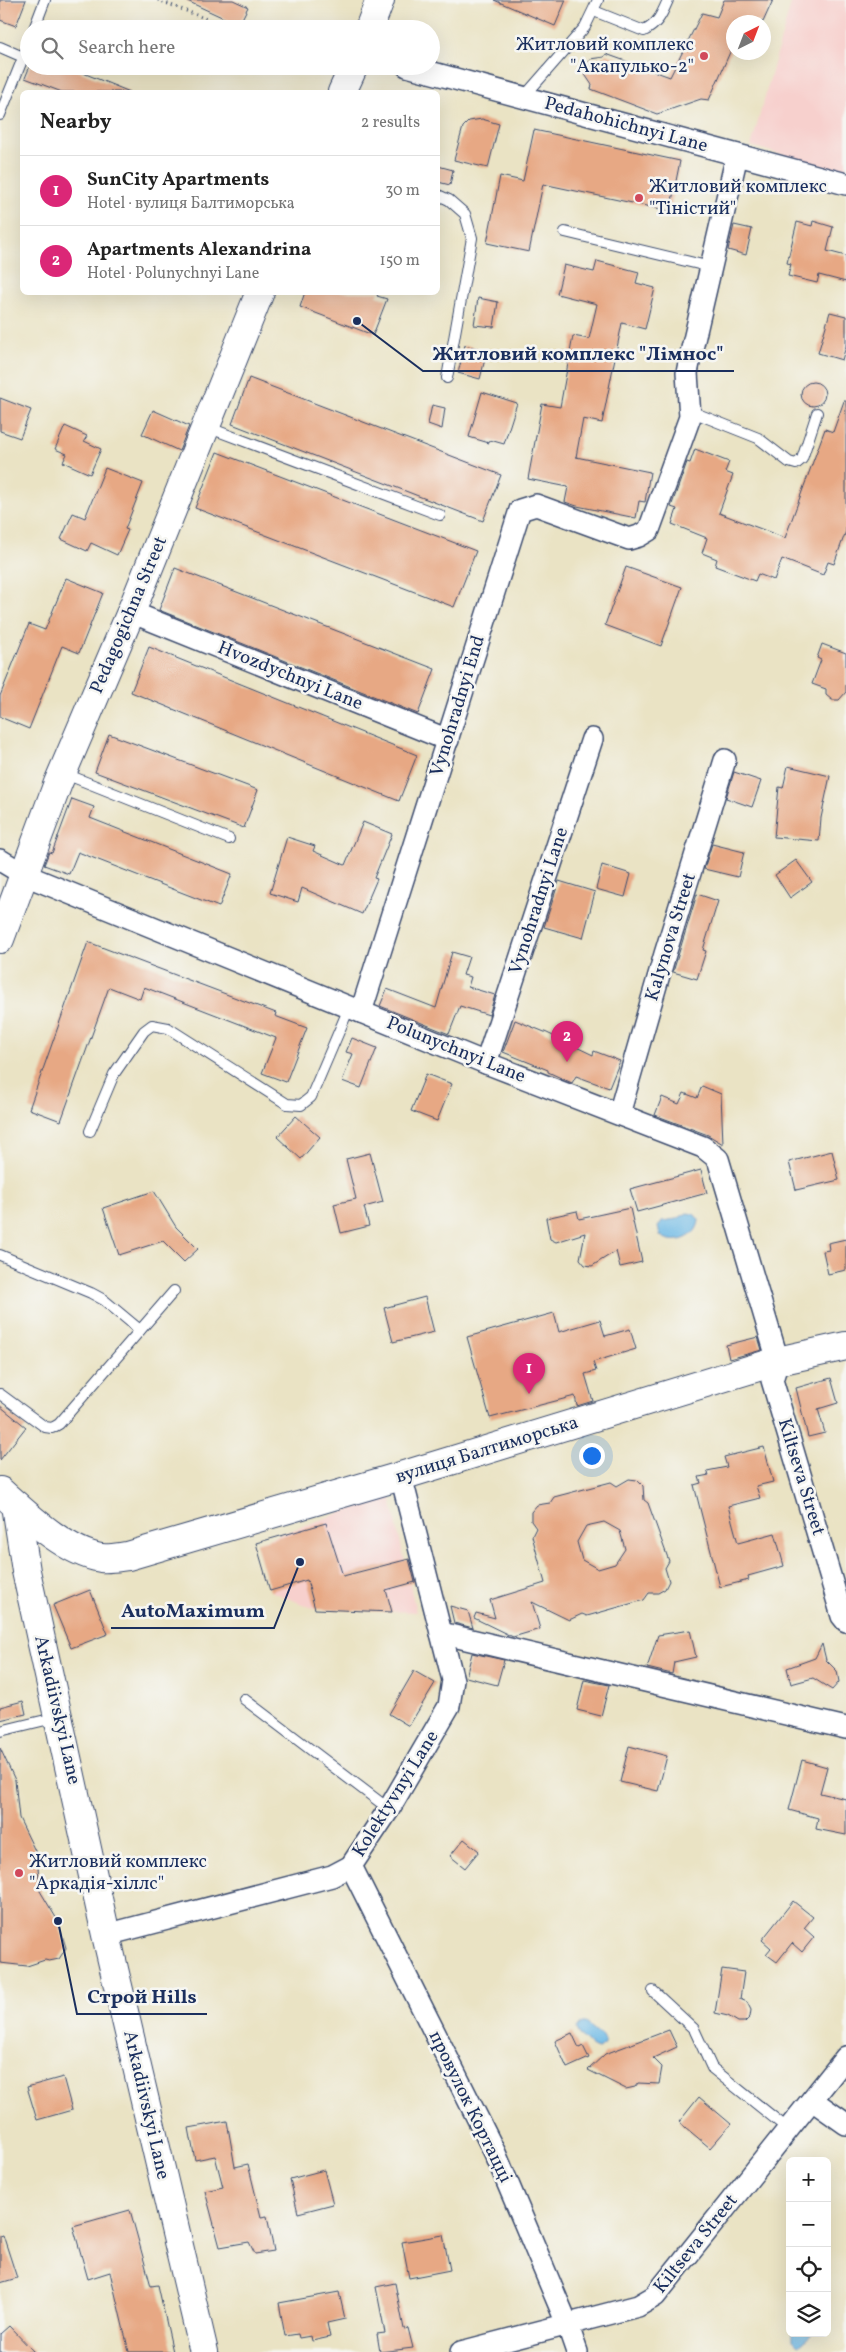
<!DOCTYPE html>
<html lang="en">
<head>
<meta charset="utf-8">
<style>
	body { margin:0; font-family:Vollkorn,serif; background:#f6f6f6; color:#222 }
	.controls { position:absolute; right:15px; bottom:15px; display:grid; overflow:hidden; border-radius:8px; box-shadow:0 5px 20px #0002 }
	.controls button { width:45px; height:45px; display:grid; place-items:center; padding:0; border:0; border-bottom:1px solid #e0e0e0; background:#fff; color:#222; font:25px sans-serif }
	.compass { position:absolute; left:726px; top:15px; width:45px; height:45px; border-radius:50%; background:#fff; box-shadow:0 5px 20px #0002; rotate:42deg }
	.you { position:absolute; left:591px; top:1455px; width:18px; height:18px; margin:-12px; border:4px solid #fff; border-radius:50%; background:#1a73e8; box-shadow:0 0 0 8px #1a73e833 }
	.badge { display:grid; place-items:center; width:32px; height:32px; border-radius:50%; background:#db2777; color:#fff; font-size:16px; font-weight:700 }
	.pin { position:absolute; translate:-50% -41px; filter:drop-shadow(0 1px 2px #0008) }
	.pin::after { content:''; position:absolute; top:26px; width:18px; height:15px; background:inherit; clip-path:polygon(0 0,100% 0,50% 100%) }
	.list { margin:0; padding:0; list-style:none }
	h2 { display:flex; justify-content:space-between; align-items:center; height:65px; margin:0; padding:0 20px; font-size:21px }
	h2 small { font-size:16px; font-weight:400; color:#767676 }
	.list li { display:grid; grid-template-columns:32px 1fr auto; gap:15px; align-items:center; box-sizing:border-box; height:70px; padding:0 20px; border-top:1px solid #e0e0e0 }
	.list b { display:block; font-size:19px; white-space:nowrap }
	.list p { margin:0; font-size:16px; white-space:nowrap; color:#767676 }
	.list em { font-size:16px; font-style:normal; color:#767676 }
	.icon { flex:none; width:28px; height:28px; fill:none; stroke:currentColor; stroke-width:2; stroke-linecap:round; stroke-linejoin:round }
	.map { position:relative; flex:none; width:846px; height:2352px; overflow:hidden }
	.search { position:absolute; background:#fff; box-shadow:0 5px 20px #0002; left:20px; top:20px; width:420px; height:55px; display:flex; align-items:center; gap:12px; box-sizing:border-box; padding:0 18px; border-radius:28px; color:#767676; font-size:19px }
	.panel { position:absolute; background:#fff; box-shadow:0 5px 20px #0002; left:20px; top:90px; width:420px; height:205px; border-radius:8px }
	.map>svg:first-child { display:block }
	.built { fill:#f7d0cd }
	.water { fill:#6bb8e5; stroke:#4374a2 }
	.building { fill:#e7a884; fill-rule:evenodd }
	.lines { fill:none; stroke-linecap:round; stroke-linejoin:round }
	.lane-casing { stroke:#3a4a6d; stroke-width:12 }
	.street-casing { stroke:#3a4a6d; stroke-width:24 }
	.secondary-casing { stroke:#3a4a6d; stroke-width:30 }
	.path { stroke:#3a4a6d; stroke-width:3; stroke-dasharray:1 4; stroke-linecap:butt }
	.lane { stroke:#fff; stroke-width:10 }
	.street { stroke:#fff; stroke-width:21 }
	.secondary { stroke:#fff; stroke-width:28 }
	.poi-dot { fill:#d1495b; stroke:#f6f6f2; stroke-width:2 }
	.labels { text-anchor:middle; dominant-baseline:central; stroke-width:5; stroke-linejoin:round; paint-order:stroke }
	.poi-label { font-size:19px; fill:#1b2f5e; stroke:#f6f6f2; text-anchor:start }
	.street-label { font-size:19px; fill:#1b2f5e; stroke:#f6f6f2 }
	.leader { fill:none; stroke:#1b2f5e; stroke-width:2 }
	.callout-dot { fill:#1b2f5e; stroke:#f6f6f2; stroke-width:2 }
	.callout-label { font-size:20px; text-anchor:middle; font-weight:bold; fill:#1b2f5e; stroke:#f6f6f2; stroke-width:5; stroke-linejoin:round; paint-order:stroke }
</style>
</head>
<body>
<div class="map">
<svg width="846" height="2352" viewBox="0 0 846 2352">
	<rect width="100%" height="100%" fill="#f6f6f2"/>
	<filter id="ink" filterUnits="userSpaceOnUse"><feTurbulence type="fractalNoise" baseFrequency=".02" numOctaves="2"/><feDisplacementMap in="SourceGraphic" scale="10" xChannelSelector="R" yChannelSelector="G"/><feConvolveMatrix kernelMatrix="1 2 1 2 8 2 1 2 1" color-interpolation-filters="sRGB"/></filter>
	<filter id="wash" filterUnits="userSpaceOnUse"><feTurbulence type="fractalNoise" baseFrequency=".0096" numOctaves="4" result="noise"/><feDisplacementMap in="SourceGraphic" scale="20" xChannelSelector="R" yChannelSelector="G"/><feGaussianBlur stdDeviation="1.12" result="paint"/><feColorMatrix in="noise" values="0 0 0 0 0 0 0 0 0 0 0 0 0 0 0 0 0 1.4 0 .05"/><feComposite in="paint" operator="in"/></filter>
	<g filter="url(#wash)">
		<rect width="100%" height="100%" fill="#eae3c4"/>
		<g class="built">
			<path d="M792 0H846V173L751 146Z"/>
			<path d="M390 1495 416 1612 315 1609 270 1591 256 1543Z"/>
		</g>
		<g class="water">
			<path d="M687 1213 694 1214 699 1220C698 1238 673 1247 660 1235L658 1227 662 1221 677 1219Z"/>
			<path d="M582 2023H586L603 2037 605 2041 603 2046 598 2049C590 2047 580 2037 577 2029Z"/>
			<path d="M793 2333H811V2335L798 2346 793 2341Z"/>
		</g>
		<g id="blocks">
			<g class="building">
				<path d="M0 0H26L16 26 0 20Z"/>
				<path d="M185 0H233L248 7 239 25Z"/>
				<path d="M494 0H566L555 26Z"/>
				<path d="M724 0H773L763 22H734V43L709 100 701 99 657 114 591 89 592 85 584 73 585 65 590 59 604 57 606 54 670 77 702 13 717 17Z"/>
				<path d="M30 66H66L130 92H62L25 78Z"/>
				<path d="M482 119 499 124 488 168 454 160 463 127 469 121Z"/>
				<path d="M534 130 680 161 670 211 543 184 529 252 487 243 500 176 523 181Z"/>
				<path d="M438 166 453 170 450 185 438 182Z"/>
				<path d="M813 221 833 227 827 251 846 256V282L819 275 817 283 788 276 791 264 787 263 797 222 812 226Z"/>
				<path d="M734 225 752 229 746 255 728 250Z"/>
				<path d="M597 261 639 272 636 283 655 288 645 329 622 323 602 423 583 419 576 457 650 472 645 502 639 501 636 518 577 506 565 502 568 487 528 479 542 404 560 407 573 336 589 339 597 304 557 294 564 265 594 272Z"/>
				<path d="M305 292H379L377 296 387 299 373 335 300 307Z"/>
				<path d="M478 298 498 302 494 327 474 325Z"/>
				<path d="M830 312 846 316V346L842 360 818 353Z"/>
				<path d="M465 345 487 351 480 379 458 373Z"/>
				<path d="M249 378 501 475 483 521 232 424Z"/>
				<circle cx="813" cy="394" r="12"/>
				<path d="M482 392 517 403 504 444 490 440 489 443 469 437Z"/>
				<path d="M0 398 31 410 20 438 0 431Z"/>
				<path d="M844 401H846V531L834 564 828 562 823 575 782 559 774 580 758 574 755 581 715 566 717 559 702 553 707 538 672 524 677 509 671 507 687 462 690 463 695 449 729 462 725 472 733 475 719 513 785 538 825 429 833 432Z"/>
				<path d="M432 405 445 408 442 429 428 424Z"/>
				<path d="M153 410 189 426 179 451 142 434Z"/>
				<path d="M65 426 87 436 84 441 101 449 90 474 63 462 67 454 55 449Z"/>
				<path d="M217 452 476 551 454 607 195 508Z"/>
				<path d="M105 468 143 483 125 529 128 530 117 555 91 543 87 551 61 539 73 513 85 518Z"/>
				<path d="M626 567 682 587 661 646 605 625Z"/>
				<path d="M175 568 435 669 418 714 159 610Z"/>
				<path d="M66 578 103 593 79 653 62 646 29 729 0 717V696L29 624 45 630Z"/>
				<path d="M822 644 846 653V692L839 700H832L826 695V689L812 684 821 660 817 658Z"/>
				<path d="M149 647 417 755 399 801 131 692Z"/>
				<path d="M109 734 258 790 244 828 95 772Z"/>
				<path d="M788 766 830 776 821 818 819 841 774 837 779 787 783 788Z"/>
				<path d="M734 772 761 781 752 807 726 798Z"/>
				<path d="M72 799 94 807 90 818 232 874 219 907 78 852 69 874 44 865 49 852 52 853Z"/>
				<path d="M363 822 392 834 374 878 377 879 362 914 302 888 298 902 270 893 287 837 315 846 313 851 345 865Z"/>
				<path d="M712 844 744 852 738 877 704 869Z"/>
				<path d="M796 860 812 882 790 898 775 875Z"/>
				<path d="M602 865 631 874 625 897 596 889Z"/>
				<path d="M559 881 595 892 583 938 544 927Z"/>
				<path d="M697 894 718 901 703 950 706 951 697 979 673 972Z"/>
				<path d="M88 942 276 1013 275 1016 307 1028 286 1082 262 1073 276 1038 144 987 140 999 109 987 61 1121 29 1109Z"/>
				<path d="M452 952 469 957 463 975 471 977 468 987 495 995 489 1015 460 1006 449 1034 380 1006 387 989 436 1008Z"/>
				<path d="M515 1020 547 1033 593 1055 594 1051 620 1061 609 1088 576 1076 572 1083 548 1072V1070L503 1052Z"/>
				<path d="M352 1038 377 1048 361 1088 342 1081 353 1054 346 1052Z"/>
				<path d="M426 1074 452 1084 437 1121 411 1111Z"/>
				<path d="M702 1086 721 1094 723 1144 708 1135 655 1115 662 1097 679 1104 684 1093 697 1098Z"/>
				<path d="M296 1116 320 1137 301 1159 277 1137Z"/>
				<path d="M832 1151 839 1180 796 1190 789 1162Z"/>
				<path d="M370 1153 383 1202 364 1207 369 1226 341 1233 334 1204 356 1199 346 1159Z"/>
				<path d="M701 1170 707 1193 637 1212 630 1189Z"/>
				<path d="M154 1191 176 1227 198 1249 184 1262 163 1241 119 1255 103 1208Z"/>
				<path d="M630 1208 642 1262 620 1267 616 1251 592 1266 585 1265 580 1259 585 1233 556 1242 550 1239 546 1218 577 1211 579 1219Z"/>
				<path d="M846 1239V1270L828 1274 823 1251 829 1250 828 1243Z"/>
				<path d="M425 1297 434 1332 393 1342 384 1308Z"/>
				<path d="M554 1313 559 1332 600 1320 605 1336 630 1329 636 1349 593 1362 596 1371 585 1374 593 1401 577 1406 575 1396 490 1418 467 1337Z"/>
				<path d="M758 1337 762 1350 729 1359 726 1345Z"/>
				<path d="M831 1378 838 1403 818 1409 825 1433 808 1437 796 1388Z"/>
				<path d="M0 1406 26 1427 0 1460Z"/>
				<path d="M764 1447 773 1482 756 1486 760 1498 728 1506 738 1543 775 1533 784 1566 748 1576 749 1580 720 1587 694 1485 701 1483 699 1477 709 1475 707 1471 727 1467 724 1457Z"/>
				<path d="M629 1479 637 1480 643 1486 644 1500 648 1503 669 1561 665 1568 669 1581 665 1589 658 1593H649L644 1600 587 1616 582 1614 569 1620 532 1602 540 1629 513 1637 474 1618 476 1613 495 1618 490 1600 545 1583 532 1536 536 1528 531 1521V1512L537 1505 550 1503 554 1497 611 1482 617 1486ZM604 1522 620 1531 625 1549 615 1564 598 1569 582 1560 577 1542 586 1526Z"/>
				<path d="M326 1523 343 1576 409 1559 415 1582 386 1590 392 1612 315 1609 307 1580 270 1591 256 1543Z"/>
				<path d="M90 1590 108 1634 71 1648 53 1605Z"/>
				<path d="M450 1606 468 1611 473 1628 454 1623Z"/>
				<path d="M690 1630 696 1657 674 1662 672 1674 647 1668 658 1635Z"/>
				<path d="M822 1644 826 1660 837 1671 839 1682 832 1690 813 1678 791 1684 787 1668 815 1658Z"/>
				<path d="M472 1653 504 1660 497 1685 466 1677Z"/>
				<path d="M414 1671 435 1683 409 1726 389 1714Z"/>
				<path d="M584 1680 609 1685 601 1716 577 1710Z"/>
				<path d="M23 1701 26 1714 0 1720V1707Z"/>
				<path d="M629 1746 667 1756 658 1791 620 1782Z"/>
				<path d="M0 1748 15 1780 19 1818 37 1855 40 1891 58 1921 66 1948 59 1959 49 1961 45 1960 27 1966 0 1963Z"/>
				<path d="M802 1760 827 1767 820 1793 846 1799V1835L816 1829 818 1818 789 1810Z"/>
				<path d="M464 1839 479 1851 465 1868 450 1856Z"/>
				<path d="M793 1901 813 1917 804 1928 814 1937 802 1952 792 1943 777 1962 766 1954 771 1948 762 1940Z"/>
				<path d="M722 1969 744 1972 740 1999 747 2002 751 2010 750 2017 745 2022H738L728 2016 715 2013Z"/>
				<path d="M669 2030 677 2047 653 2058 662 2067 659 2084 638 2083 635 2087 626 2089 588 2070 605 2054Z"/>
				<path d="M572 2033 579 2048 583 2046 589 2058 567 2068 555 2041Z"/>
				<path d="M63 2077 72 2110 37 2120 27 2087Z"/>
				<path d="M699 2097 731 2124 710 2148 679 2122Z"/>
				<path d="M227 2121 235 2167 248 2164 261 2217 267 2216 274 2251 255 2254 249 2242 220 2247 205 2191 223 2187 215 2156 195 2160 189 2128Z"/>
				<path d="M324 2170 333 2204 298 2213 290 2179Z"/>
				<path d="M130 2210 151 2286 158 2285 173 2352H129L110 2272 88 2279 73 2226Z"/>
				<path d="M3 2235 17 2278 0 2283V2236Z"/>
				<path d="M443 2235 450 2270 409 2278 402 2242Z"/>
				<path d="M395 2283 404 2329 408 2328 413 2348 380 2352 377 2334 385 2333 376 2287Z"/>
				<path d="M339 2292 345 2319 327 2323 330 2337 312 2341 311 2336 299 2338 298 2334 285 2336 279 2303Z"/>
				<path d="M9 2326 34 2352H0V2334Z"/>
			</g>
		</g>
	</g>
	<g filter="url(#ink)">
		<use href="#blocks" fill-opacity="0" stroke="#3a4a6d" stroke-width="1"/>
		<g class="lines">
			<g class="lane-casing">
				<g id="lane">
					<path d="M594 11 644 31C658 24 662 14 668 0"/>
					<path d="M34 29 45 0"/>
					<path d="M0 47 23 57"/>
					<path d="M523 98 585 27 598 0"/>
					<path d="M0 115 29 43"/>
					<path d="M438 195 449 200 465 214 472 238 447 378"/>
					<path d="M565 232 711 267"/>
					<path d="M690 411 758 438 789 462 796 464 802 459 817 413"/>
					<path d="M207 427 440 515"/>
					<path d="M63 773 229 839"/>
					<path d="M90 1131 114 1074 144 1031 152 1025 168 1028 287 1104 301 1105 311 1097 349 1008"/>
					<path d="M0 1255 91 1293 104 1300 140 1330"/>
					<path d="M0 1394 45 1427 52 1428 59 1424 174 1291"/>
					<path d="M244 1699 389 1809"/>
					<path d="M0 1731 58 1717"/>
					<path d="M653 1991 694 2029 712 2068 788 2129"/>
				</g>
			</g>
			<g class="street-casing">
				<g id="street">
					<path d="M407 66 846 184"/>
					<path d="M131 612 448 740"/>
					<path d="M0 860 25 875 486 1063 703 1147 718 1159 778 1361 772 1380 842 1616 846 1621"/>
					<path d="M361 1012 520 510 536 505 629 539 639 536 649 530 690 417 687 373 691 353 737 155"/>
					<path d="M486 1063 592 739"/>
					<path d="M619 1114 665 954 725 760"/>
					<path d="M441 1633 846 1728"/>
					<path d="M351 1866 495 2153 568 2326 577 2352"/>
					<path d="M106 1935 332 1876 351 1866 389 1809 449 1706 453 1680 401 1476"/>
					<path d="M812 2100 846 2124"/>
					<path d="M461 2352 638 2306 655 2296 846 2057"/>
				</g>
			</g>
			<g class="secondary-casing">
				<g id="secondary">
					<path d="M369 29 380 0"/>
					<path d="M342 92 354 66"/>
					<path d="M0 939 58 783 131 612 260 292"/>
					<path d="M0 1491C26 1514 65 1552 101 1558 110 1559 119 1557 128 1556L401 1476 778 1361 846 1346"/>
					<path d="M16 1505 26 1571 106 1935 204 2352"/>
				</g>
			</g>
			<path class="path" d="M158 0 232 29"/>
			<use href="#lane" class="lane"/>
			<use href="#street" class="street"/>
			<use href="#secondary" class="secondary"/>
		</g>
	</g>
	<g class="poi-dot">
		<circle cx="704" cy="56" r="5"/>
		<circle cx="639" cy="198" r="5"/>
		<circle cx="19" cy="1873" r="5"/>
	</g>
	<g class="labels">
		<g class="poi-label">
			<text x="694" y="45" text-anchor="end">Житловий комплекс<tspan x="694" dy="22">"Акапулько-2"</tspan></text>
			<text x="649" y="187">Житловий комплекс<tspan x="649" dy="22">"Тіністий"</tspan></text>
			<text x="29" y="1862">Житловий комплекс<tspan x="29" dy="22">"Аркадія-хіллс"</tspan></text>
		</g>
		<g class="street-label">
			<text transform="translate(626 125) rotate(15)">Pedahohichnyi Lane</text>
			<text transform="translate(129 615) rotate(-67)">Pedagogichna Street</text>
			<text transform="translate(290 676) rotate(22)">Hvozdychnyi Lane</text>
			<text transform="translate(458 706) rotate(-73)">Vynohradnyi End</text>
			<text transform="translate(539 901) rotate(-72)">Vynohradnyi Lane</text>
			<text transform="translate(671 937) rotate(-73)">Kalynova Street</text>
			<text transform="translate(456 1050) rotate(22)">Polunychnyi Lane</text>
			<text transform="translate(487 1450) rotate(-17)">вулиця Балтиморська</text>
			<text transform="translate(801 1477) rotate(73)">Kiltseva Street</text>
			<text transform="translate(57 1710) rotate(77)">Arkadiivskyi Lane</text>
			<text transform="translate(396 1794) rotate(-58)">Kolektyvnyi Lane</text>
			<text transform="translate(146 2105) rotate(77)">Arkadiivskyi Lane</text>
			<text transform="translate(470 2107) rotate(64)">провулок Кортацці</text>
			<text transform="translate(696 2244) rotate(-51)">Kiltseva Street</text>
		</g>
	</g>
	<path class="leader" d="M357 321L423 371H734M300 1562L274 1628H111M58 1921L77 2014H207"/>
	<g class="callout-dot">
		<circle cx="357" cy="321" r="5"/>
		<circle cx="300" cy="1562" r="5"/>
		<circle cx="58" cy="1921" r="5"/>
	</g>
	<g class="callout-label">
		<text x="578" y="360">Житловий комплекс "Лімнос"</text>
		<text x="193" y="1617">AutoMaximum</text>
		<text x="142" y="2003">Строй Hills</text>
	</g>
</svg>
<div class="controls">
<button>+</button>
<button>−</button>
<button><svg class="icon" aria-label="locate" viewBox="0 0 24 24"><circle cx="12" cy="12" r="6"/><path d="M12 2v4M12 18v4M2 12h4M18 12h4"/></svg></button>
<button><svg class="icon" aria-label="layers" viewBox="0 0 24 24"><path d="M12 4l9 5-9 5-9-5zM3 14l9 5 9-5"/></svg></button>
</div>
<svg class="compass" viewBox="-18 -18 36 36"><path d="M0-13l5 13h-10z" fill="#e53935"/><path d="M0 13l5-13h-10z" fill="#767676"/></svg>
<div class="you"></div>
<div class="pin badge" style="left:529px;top:1394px">1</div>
<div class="pin badge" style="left:567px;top:1062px">2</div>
<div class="search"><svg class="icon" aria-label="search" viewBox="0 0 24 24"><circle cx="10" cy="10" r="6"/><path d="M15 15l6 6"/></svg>Search here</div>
<section class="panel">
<h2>Nearby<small>2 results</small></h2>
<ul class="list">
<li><span class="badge">1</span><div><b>SunCity Apartments</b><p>Hotel · вулиця Балтиморська</p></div><em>30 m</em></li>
<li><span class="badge">2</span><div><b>Apartments Alexandrina</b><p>Hotel · Polunychnyi Lane</p></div><em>150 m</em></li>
</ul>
</section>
</div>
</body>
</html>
